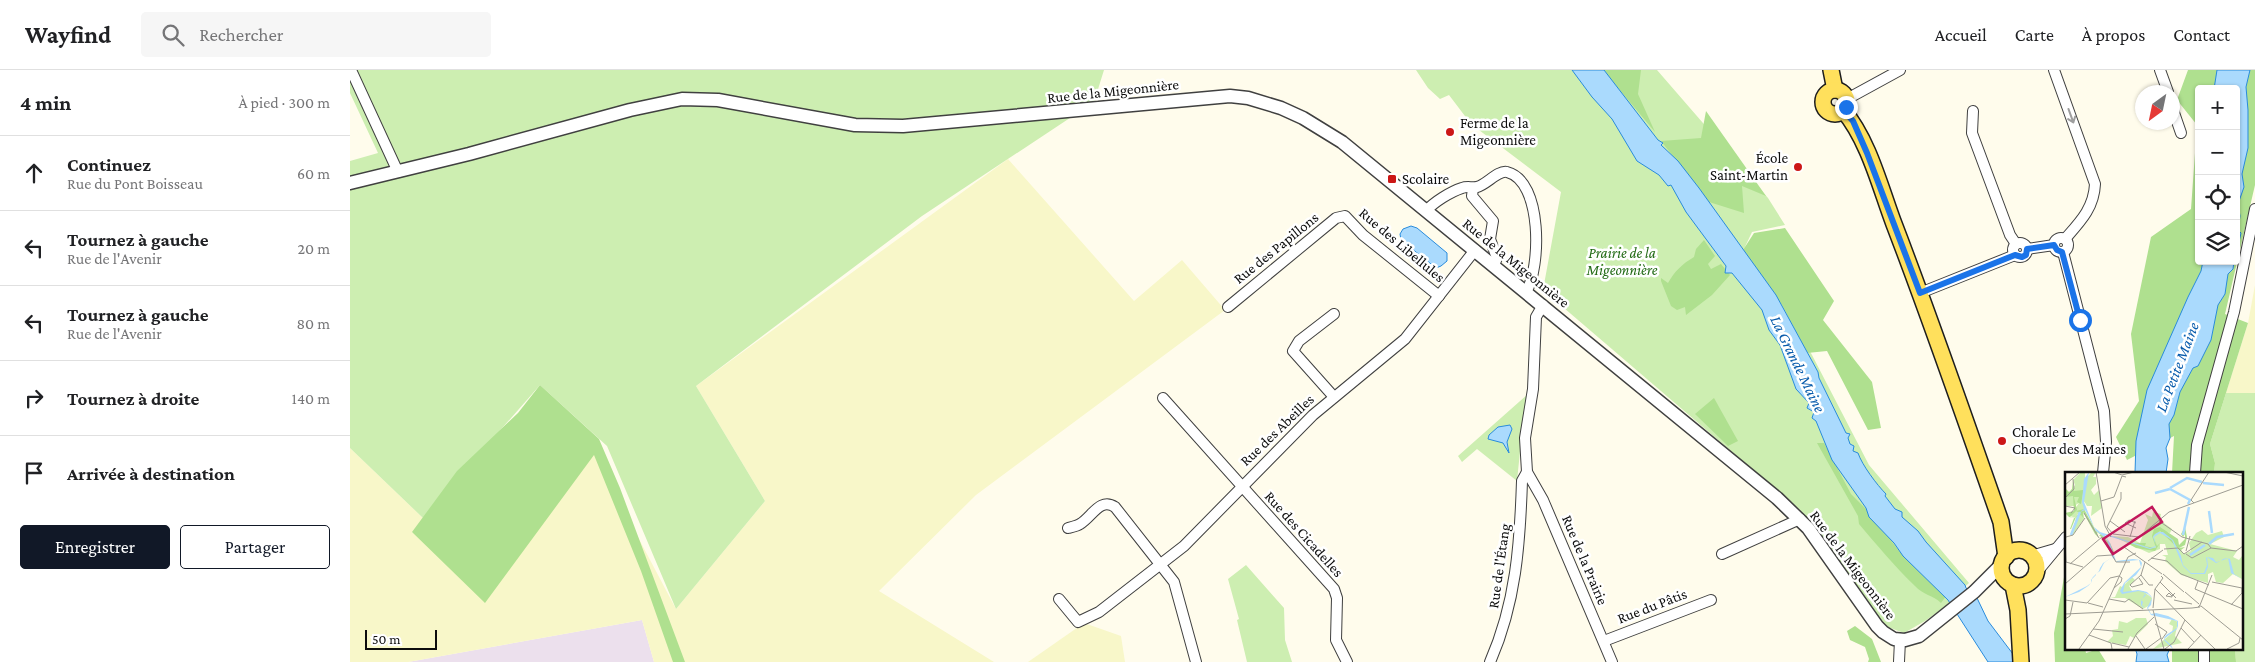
<!DOCTYPE html>
<html lang="fr">
<head>
<meta charset="utf-8">
<style>
	body { margin:0; font-family:"Crimson Pro",serif; background:#f6f6f6; color:#202124 }
	.controls { position:absolute; right:15px; top:15px; display:grid; overflow:hidden; border-radius:5px; box-shadow:0 1px 4px #0004 }
	.controls button { width:45px; height:45px; display:grid; place-items:center; padding:0; border:0; border-bottom:1px solid #e0e0e0; background:#fff; color:#202124; font:25px sans-serif }
	.compass { position:absolute; left:1785px; top:15px; width:45px; height:45px; border-radius:50%; background:#fff; box-shadow:0 1px 4px #0004; rotate:213deg }
	.scale { position:absolute; left:15px; bottom:12px; width:72px; box-sizing:border-box; padding-left:5px; border:2px solid #0d0d0d; border-top:0; font-size:14px; line-height:18px; white-space:nowrap; color:#0d0d0d; -webkit-text-stroke:4px #fff; paint-order:stroke }
	.stop { position:absolute; width:15px; height:15px; margin:-11px; border:4px solid #1a73e8; border-radius:50%; background:#fff }
	.stop.end { background:#1a73e8; border-color:#fff; box-shadow:0 1px 5px #0008 }
	.list { margin:0; padding:0; list-style:none }
	h2 { display:flex; justify-content:space-between; align-items:center; height:65px; margin:0; padding:0 20px; font-size:21px }
	h2 small { font-size:16px; font-weight:400; color:#757577 }
	.list li { display:grid; grid-template-columns:32px 1fr auto; gap:15px; align-items:center; box-sizing:border-box; height:75px; padding:0 20px; border-top:1px solid #e0e0e0 }
	.list b { display:block; font-size:19px; white-space:nowrap }
	.list p { margin:0; font-size:16px; white-space:nowrap; color:#757577 }
	.list em { font-size:16px; font-style:normal; color:#757577 }
	.actions { display:flex; gap:10px; padding:15px 20px }
	.actions a { flex:1; padding:11px 0; border:1px solid #111827; border-radius:5px; text-align:center; font-size:18px; color:#111827 }
	.actions .main { background:#111827; color:#fff }
	.icon { flex:none; width:28px; height:28px; fill:none; stroke:currentColor; stroke-width:2; stroke-linecap:round; stroke-linejoin:round }
	.map { position:relative; flex:none; width:1905px; height:592px; overflow:hidden }
	header { display:flex; align-items:center; gap:30px; box-sizing:border-box; height:70px; padding:0 25px; background:#fff; border-bottom:1px solid #e0e0e0 }
	header strong { font-size:24px }
	nav { display:flex; gap:28px; margin-inline-start:auto; font-size:18px }
	.search { width:350px; height:45px; background:#f6f6f6; display:flex; align-items:center; gap:12px; box-sizing:border-box; padding:0 18px; border-radius:5px; color:#757577; font-size:19px }
	main { display:flex }
	aside { flex:1; background:#fff }
	.map>svg:first-child { display:block }
	.industrial { fill:#ece0ed }
	.farmland { fill:#f8f7c9 }
	.green { fill:#cdeeb1 }
	.forest { fill:#afe08f; fill-rule:evenodd }
	.water { fill:#aadafd; stroke:#298bdc }
	.lines { fill:none; stroke-linecap:round; stroke-linejoin:round }
	.minor-casing { stroke:#404040; stroke-width:12 }
	.tertiary-casing { stroke:#404040; stroke-width:15 }
	.primary-casing { stroke:#1e1e1e; stroke-width:18 }
	.minor { stroke:#fff; stroke-width:10 }
	.tertiary { stroke:#fff; stroke-width:12 }
	.primary { stroke:#ffe05c; stroke-width:15 }
	.oneway { stroke:#9e9e9e }
	.route { stroke:#1a73e8; stroke-width:6 }
	.poi-dot { fill:#cc1716; stroke:#fff; stroke-width:2 }
	.labels { text-anchor:middle; dominant-baseline:central; stroke-width:5; stroke-linejoin:round; paint-order:stroke }
	.street-label { font-size:15px; fill:#0d0d0d; stroke:#fff }
	.poi-label { font-size:15px; fill:#0d0d0d; stroke:#fff; text-anchor:start }
	.park-label { font-size:15px; font-style:italic; fill:#236b16; stroke:#fff }
	.water-label { font-size:16px; font-style:italic; fill:#095cac; stroke:#fff }
	.inset-river { fill:none; stroke:#aadafd; stroke-width:2.5 }
	.inset-road { fill:none; stroke:#9e9c93; stroke-width:1 }
	.view { fill:#c2185b; fill-opacity:0.15; stroke:#c2185b; stroke-width:2.5 }
	.inset-edge { fill:none; stroke:#0d0d0d; stroke-width:2.5 }
</style>
</head>
<body>
<header>
<strong>Wayfind</strong>
<div class="search"><svg class="icon" aria-label="search" viewBox="0 0 24 24"><circle cx="10" cy="10" r="6"/><path d="M15 15l6 6"/></svg>Rechercher</div>
<nav><a>Accueil</a><a>Carte</a><a>À propos</a><a>Contact</a></nav>
</header>
<main>
<aside>
<h2>4 min<small>À pied · 300 m</small></h2>
<ul class="list">
<li><svg class="icon" aria-label="ahead" viewBox="0 0 24 24"><path d="M12 20V5M6 11l6-6 6 6"/></svg><div><b>Continuez</b><p>Rue du Pont Boisseau</p></div><em>60 m</em></li>
<li><svg class="icon" aria-label="left" viewBox="0 0 24 24"><path d="M17 20v-9H6M10 6l-5 5 5 5"/></svg><div><b>Tournez à gauche</b><p>Rue de l'Avenir</p></div><em>20 m</em></li>
<li><svg class="icon" aria-label="left" viewBox="0 0 24 24"><path d="M17 20v-9H6M10 6l-5 5 5 5"/></svg><div><b>Tournez à gauche</b><p>Rue de l'Avenir</p></div><em>80 m</em></li>
<li><svg class="icon" aria-label="right" viewBox="0 0 24 24"><path d="M7 20v-9h11M14 6l5 5-5 5"/></svg><div><b>Tournez à droite</b></div><em>140 m</em></li>
<li><svg class="icon" aria-label="arrive" viewBox="0 0 24 24"><path d="M6 21V4h12l-3 4 3 4H6"/></svg><div><b>Arrivée à destination</b></div></li>
</ul>
<div class="actions"><a class="main">Enregistrer</a><a>Partager</a></div>
</aside>
<div class="map">
<svg width="1905" height="592" viewBox="0 0 1905 592">
	<rect width="100%" height="100%" fill="#fffcec"/>
	<path class="industrial" d="M292 550 304 592H58Z"/>
	<g class="farmland">
		<path d="M658 89 784 231 832 190 875 240 626 425 529 521 644 592H304L292 550 58 592H0V378L73 448 62 463 244 384 326 539 415 431 346 316Z"/>
		<path d="M1905 215V323H1876L1898 253Z"/>
		<path d="M734 553 771 566 775 592H678Z"/>
	</g>
	<g class="green">
		<path d="M0 0H754L744 32 572 146 346 316 415 431 326 539 257 376 190 315 73 448 0 378V91L28 83 0 23Z"/>
		<path d="M1066 0H1307L1418 128 1435 155 1402 162 1394 179 1434 231 1519 395 1619 513 1599 531 1600 533 1575 551 1554 563 1532 555 1450 440 1193 220 1211 122 1121 54 1099 25 1090 29 1078 18Z"/>
		<path d="M1179 323 1172 362 1167 411 1127 379 1112 392 1108 386Z"/>
		<path d="M1876 323H1905V592H1886L1885 578H1891V403H1864L1865 393 1860 374Z"/>
		<path d="M896 495 934 538 935 570 942 592H897L887 550 889 549 878 509Z"/>
	</g>
	<g class="forest">
		<path d="M1253 0H1291L1288 24 1305 62Z"/>
		<path d="M1838 0H1905V115L1875 244 1898 253 1860 374 1865 393 1864 403H1822L1824 366 1777 390 1766 367 1789 331 1781 264 1801 167 1841 139 1847 55 1827 30ZM1849 19H1886V191H1849Z"/>
		<path d="M1356 41 1416 126 1392 116 1394 143 1359 132 1311 71 1351 68Z"/>
		<path d="M1435 158 1484 231 1473 250 1522 312 1531 358 1518 360 1477 281 1457 283 1432 235 1393 180 1404 163Z"/>
		<path d="M1354 170 1365 186 1358 194 1361 199 1371 194 1380 205 1362 225 1336 245 1335 237 1327 240 1321 236 1311 211V208L1318 213C1325 201 1332 194 1344 187L1346 179Z"/>
		<path d="M190 315 249 369 270 418 335 592H323L291 501 244 385 135 533 62 462 107 401 168 343Z"/>
		<path d="M1364 328 1388 371 1378 376 1345 344Z"/>
		<path d="M1467 373H1474L1501 424 1522 445 1549 481 1599 522 1591 533C1583 525 1573 525 1565 516 1545 497 1527 475 1509 454L1508 446Z"/>
		<path d="M1716 496V578H1735L1736 583 1748 579 1756 592H1705L1704 563Z"/>
		<path d="M1505 556 1522 569 1531 592H1518L1519 589 1515 577 1500 570 1497 561Z"/>
		<path d="M1822 578H1885L1886 592H1822Z"/>
	</g>
	<g class="water">
		<path d="M1222 0H1254L1308 70 1313 73 1311 75 1328 91 1349 118 1426 225 1468 302 1469 308 1496 363 1500 364 1498 368 1500 374 1504 376 1503 381 1508 383C1512 395 1527 415 1536 424L1535 426 1545 439 1552 442V447L1568 461 1576 472 1615 515 1616 518 1627 528 1638 551 1669 592H1638L1598 530 1553 486 1544 473 1519 447 1516 438 1482 390 1466 351 1462 348 1464 342 1457 338 1459 333 1446 319 1430 275 1419 260 1412 240 1382 203H1375L1376 196 1336 142 1321 115 1318 116 1309 105 1287 91 1262 49 1242 27Z"/>
		<path d="M1867 0H1900L1896 17 1898 40V78L1892 104 1894 117 1888 134 1890 146 1888 160 1891 163 1886 185V19H1864Z"/>
		<path d="M1061 156 1067 158 1097 183V191L1091 196 1086 198 1051 170 1050 164 1053 159Z"/>
		<path d="M1853 191H1884L1883 199 1878 204 1875 224 1868 235 1861 270 1848 296 1843 298 1830 322 1824 345 1819 354 1820 368 1816 378 1818 389 1816 403H1785L1786 371 1797 320 1838 227 1851 201Z"/>
		<path d="M1160 355 1162 359 1157 372 1159 383 1153 373 1138 369 1139 365 1148 357Z"/>
		<path d="M1785 578H1820L1817 585 1819 592H1786L1787 584Z"/>
	</g>
	<g class="lines">
		<g class="minor-casing">
			<g id="minor">
				<path d="M1 0 48 102"/>
				<path d="M1704 0 1745 114C1744 138 1730 152 1715 169"/>
				<path d="M1810 0 1818 22"/>
				<path d="M1497 29 1550 0"/>
				<path d="M1822 37 1831 63"/>
				<path d="M1623 41 1622 63 1660 165 1666 174"/>
				<path d="M1123 118 1122 126 1143 151 1140 169 1147 188 1144 195"/>
				<path d="M1076 141C1084 132 1100 122 1112 118 1117 116 1122 118 1127 117 1136 115 1148 100 1157 102 1193 111 1191 198 1176 222"/>
				<circle cx="1711" cy="175" r="7"/>
				<circle cx="1670" cy="180" r="7"/>
				<path d="M1677 179 1704 175"/>
				<path d="M1713 182 1754 341 1756 372 1753 403"/>
				<path d="M1570 223 1665 185"/>
				<path d="M1193 235 1186 247 1183 319 1175 368 1177 402 1193 430 1262 592"/>
				<path d="M878 237 986 148 995 146 1013 165 1089 226"/>
				<path d="M984 244 949 271 943 281 984 327"/>
				<path d="M813 328 984 519 987 528 986 570 997 592"/>
				<path d="M1845 403 1847 375 1884 242 1905 139"/>
				<path d="M718 458C722 457 727 456 730 454 742 447 750 427 765 437L824 512 846 592"/>
				<path d="M1372 484 1450 449"/>
				<path d="M1681 486 1705 479"/>
				<path d="M1687 502 1716 467"/>
				<path d="M709 529 728 552 749 542 834 476 963 345 1055 269 1125 180"/>
				<path d="M1254 571 1361 530"/>
				<path d="M1854 578V592"/>
				<path d="M1140 592C1166 533 1170 474 1172 411L1177 402"/>
				<path d="M1549 592 1550 570"/>
			</g>
		</g>
		<g class="tertiary-casing">
			<path id="tertiary" d="M0 113 119 84 280 40 332 29 368 30 505 55 553 56 880 26 898 28 931 38 953 48 992 72 1427 428 1458 458 1527 556 1533 562 1544 569 1555 570 1569 566 1624 522 1653 493"/>
		</g>
		<g class="primary-casing">
			<g id="primary">
				<path d="M1481 0 1485 20"/>
				<circle cx="1485" cy="32" r="12"/>
				<path d="M1493 40C1519 71 1530 117 1544 154 1582 253 1616 352 1651 452L1656 487"/>
				<circle cx="1669" cy="498" r="18"/>
				<path d="M1663 515 1668 540 1671 592"/>
			</g>
		</g>
		<use href="#minor" class="minor"/>
		<use href="#tertiary" class="tertiary"/>
		<use href="#primary" class="primary"/>
	</g>
	<defs><path id="oneway-shaft" d="M-6 0H5M1.5-3L5.5 0L1.5 3" fill="none" stroke-width="1.6" stroke-linecap="round" stroke-linejoin="round" transform="scale(1.25)"/></defs>
	<use class="oneway" href="#oneway-shaft" transform="translate(1721 46) rotate(70)"/>
	<g class="lines">
		<path class="route" d="M1496 37 1493 40 1503 51 1517 83 1570 223 1665 185 1672 187 1676 185 1677 179 1704 175 1707 180 1712 182 1730 250"/>
	</g>
	<g class="poi-dot">
		<circle cx="1100" cy="62" r="5"/>
		<circle cx="1448" cy="97" r="5"/>
		<rect x="1037" y="104" width="10" height="10" rx="2.5"/>
		<circle cx="1652" cy="371" r="5"/>
	</g>
	<g class="labels">
		<g class="street-label">
			<text transform="translate(763 21) rotate(-6)">Rue de la Migeonnière</text>
			<text transform="translate(1052 175) rotate(40)">Rue des Libellules</text>
			<text transform="translate(926 178) rotate(-39)">Rue des Papillons</text>
			<text transform="translate(1166 193) rotate(39)">Rue de la Migeonnière</text>
			<text transform="translate(927 360) rotate(-44)">Rue des Abeilles</text>
			<text transform="translate(954 464) rotate(48)">Rue des Cicadelles</text>
			<text transform="translate(1235 490) rotate(67)">Rue de la Prairie</text>
			<text transform="translate(1503 495) rotate(53)">Rue de la Migeonnière</text>
			<text transform="translate(1149 496) rotate(-82)">Rue de l'Étang</text>
			<text transform="translate(1302 536) rotate(-21)">Rue du Pâtis</text>
		</g>
		<g class="poi-label">
			<text x="1110" y="53">Ferme de la<tspan x="1110" dy="17">Migeonnière</tspan></text>
			<text x="1438" y="88" text-anchor="end">École<tspan x="1438" dy="17">Saint-Martin</tspan></text>
			<text x="1052" y="109">Scolaire</text>
			<text x="1662" y="362">Chorale Le<tspan x="1662" dy="17">Choeur des Maines</tspan></text>
		</g>
		<g class="park-label">
			<text x="1272" y="183">Prairie de la<tspan x="1272" dy="17">Migeonnière</tspan></text>
		</g>
		<g class="water-label">
			<text transform="translate(1448 294) rotate(64)">La Grande Maine</text>
			<text transform="translate(1827 297) rotate(-69)">La Petite Maine</text>
		</g>
	</g>
	<g transform="translate(1715 402)">
		<rect width="178" height="178" fill="#fffcec"/>
		<path d="M16 0H20V5L19 37 12 43 16 42 19 47 7 64 11 46 5 44 14 31 9 34H0V27L10 13 8 8ZM27 0H31L28 5H31V12L26 18 29 23 34 18 37 36 26 44 27 34H22L19 29 21 6ZM88 40 96 42 95 48 107 57 105 61 95 59 107 67 119 82 126 79 124 71 131 61 137 58 143 63 157 59 159 65 145 72 172 79 168 85 174 88 177 84V107L168 102 158 111 151 110 148 100 143 102V111L116 103 100 89 101 85 97 83H103L100 72H95V77L84 81 47 64 63 65 75 71 83 48 80 42 87 45ZM67 105 70 108 64 114 67 119H78L87 126 85 133 78 137 60 126H45L50 125 55 114 57 115ZM71 146H81L83 152 69 166 65 164 61 173 42 170 48 164 47 158 53 157 54 149 62 151ZM107 147 113 150 110 164 117 171 88 177 107 161 108 154 104 152Z" fill="#cdeeb1"/>
		<path d="M8 8 9 19 18 18V21L16 32 12 30 14 25H9L12 38 5 45 10 46 15 41 11 39 19 37 31 59 37 62 44 71H45L50 82 47 83 41 69 34 63H36L32 60 33 65 30 62 18 40 19 47 16 43 11 45 6 57H5L9 46 4 45 0 41 9 39 8 24 0 25V16L4 20 7 17ZM95 55 113 67 114 73 120 67V62L118 65 116 62 120 55 122 65 120 73 114 76 120 75 116 78 118 81 95 59 88 64 92 74 95 71 90 79 71 76 62 71H81L80 74 72 73 91 76 87 64 89 57Z" fill="#afe08f"/>
		<path d="M24 0 19 30 29 55 35 60 85 76 91 74 88 65 90 62 94 60H98L108 68 116 84 118 93 126 101H139L142 93 141 86 142 85 148 86 151 90 156 89 158 87 162 86 165 87 169 102 177 107 166 101 163 86 151 91 142 85 143 95 140 102H126L118 94 107 68 95 61 89 65 91 75 85 77 40 63 45 71 51 89 68 87 75 88 77 91 76 96 71 103 60 111 58 120 73 118 78 119 82 120 86 124 87 126 86 133 83 136 86 142 91 141 103 144 113 149V154L112 157 99 167 106 173 108 177 99 168V166L101 163 112 156V149L86 143 82 136 87 126 83 122 75 119 81 123 76 128 78 130 77 133 78 134 79 136 76 133V129L80 122 74 119 57 122 55 119 59 111 76 95 74 88 52 90 47 85 39 91 35 99 32 101 31 102V103L27 107 26 111 23 114 14 120 0 125 22 114 26 111V108L28 105 34 99 35 96 37 93 38 91 40 90 47 85 42 67 31 59 20 38 15 40 19 37 17 30 19 7Z" fill="#aadafd"/>
		<path class="inset-river" d="M138 11 159 13M105 16 122 6 137 10M105 17 125 28 123 32M90 21 105 17M144 39 147 61M6 63 15 40M118 63 124 35M144 72 152 65 169 62M125 83 140 73"/>
		<path class="inset-road" d="M31 0 40 54 46 65M48 0 57 3 69 0M159 0 178 4M0 13 15 0M0 26 9 17 8 7M36 29 49 25 57 4 61 5M129 31 126 28 144 0M0 34 10 36 6 41M19 41 34 66M45 49 60 60M94 49 117 65 143 72 146 76 171 79 178 74M71 56 60 51 64 48 71 51M48 62 74 65 104 40 178 13M48 62 42 55 56 27V20M1 65 8 63 20 46M65 65 70 49M0 66 1 90 18 95M59 75 97 102M99 77 113 76 119 82 137 70M121 79 125 64M121 82 127 86 146 76M86 86 102 89 116 102 144 113M83 89 98 78M5 92 37 65 51 90H65M98 102 119 120M76 103 84 113H88M74 106 78 112 67 115 65 113 76 103 80 90M133 109 130 117 178 137M95 110 111 126M147 110 177 116V121L166 133M0 112 32 84 47 83M90 117 120 148M90 117 98 106 96 104M120 120 134 132M107 124 104 121 101 124 107 125V124L110 121 107 124M44 127 60 130 64 127 78 137M0 128 22 131 45 106 54 104 57 106 56 110 49 116M109 128 127 132M23 131 38 135M135 133 147 103M136 134 178 168M88 136 90 117M88 138 99 177M0 142 127 136 135 135V133L133 135M0 147 5 144 8 130M120 148 150 177M90 152 102 160 97 167M116 156 129 170M28 157 58 160M24 163 46 171 47 177M71 164 80 177M47 171 64 175M14 177 34 149 63 85 71 81M63 177 72 161 89 145M81 177 96 166M100 177 109 170 120 148M123 177 136 163M162 177 174 171 175 166"/>
		<path class="view" d="M87 35 97 50 48 82 38 67Z"/>
		<rect width="178" height="178" class="inset-edge"/>
	</g>
</svg>
<div class="controls">
<button>+</button>
<button>−</button>
<button><svg class="icon" aria-label="locate" viewBox="0 0 24 24"><circle cx="12" cy="12" r="6"/><path d="M12 2v4M12 18v4M2 12h4M18 12h4"/></svg></button>
<button><svg class="icon" aria-label="layers" viewBox="0 0 24 24"><path d="M12 4l9 5-9 5-9-5zM3 14l9 5 9-5"/></svg></button>
</div>
<svg class="compass" viewBox="-18 -18 36 36"><path d="M0-13l5 13h-10z" fill="#e53935"/><path d="M0 13l5-13h-10z" fill="#757577"/></svg>
<div class="scale">50 m</div>
<div class="stop" style="left:1730px;top:250px"></div>
<div class="stop end" style="left:1496px;top:37px"></div>
</div>
</main>
</body>
</html>
